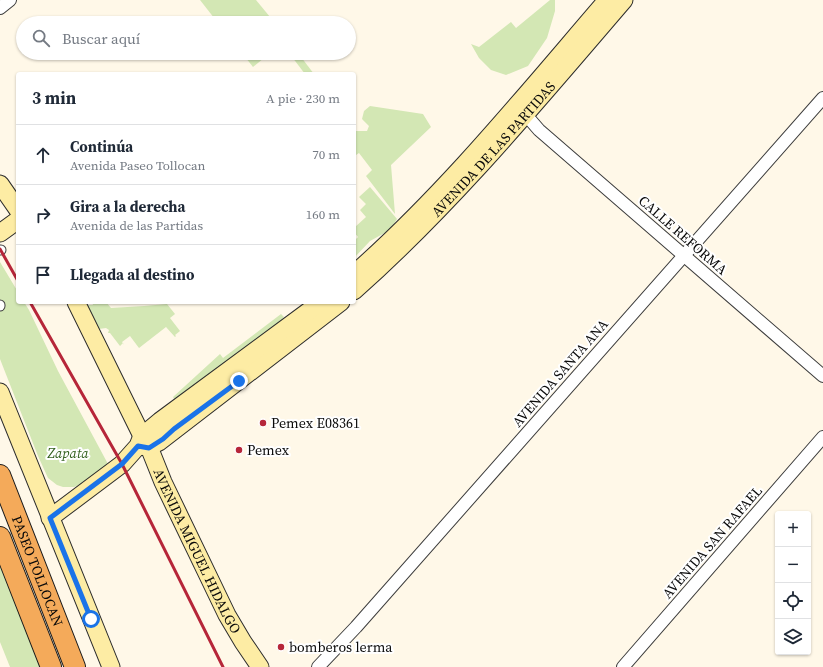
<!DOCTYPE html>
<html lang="es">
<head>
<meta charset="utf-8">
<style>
	body { margin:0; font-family:"Source Serif 4",serif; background:#f2f2f3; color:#1f2937 }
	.controls { position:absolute; right:12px; bottom:12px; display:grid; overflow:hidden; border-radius:4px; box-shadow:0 1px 3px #0004 }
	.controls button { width:36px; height:36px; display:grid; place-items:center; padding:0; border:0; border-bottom:1px solid #e0e1e3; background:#fff; color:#1f2937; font:20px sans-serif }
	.stop { position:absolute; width:12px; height:12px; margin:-9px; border:3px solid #1a73e8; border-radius:50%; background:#fff }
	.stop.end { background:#1a73e8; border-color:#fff; box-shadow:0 1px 4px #0008 }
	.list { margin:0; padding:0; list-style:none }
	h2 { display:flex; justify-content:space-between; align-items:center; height:52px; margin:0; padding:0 16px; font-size:17px }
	h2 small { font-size:13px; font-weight:400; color:#747a83 }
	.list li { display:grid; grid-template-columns:26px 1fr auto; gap:12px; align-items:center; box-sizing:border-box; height:60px; padding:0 16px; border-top:1px solid #e0e1e3 }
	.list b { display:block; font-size:15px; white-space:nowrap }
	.list p { margin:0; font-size:13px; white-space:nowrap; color:#747a83 }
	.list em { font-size:13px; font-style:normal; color:#747a83 }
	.icon { flex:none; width:22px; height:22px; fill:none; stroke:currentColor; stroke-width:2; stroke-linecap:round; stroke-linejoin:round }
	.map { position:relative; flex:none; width:823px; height:667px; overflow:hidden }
	.search { position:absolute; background:#fff; box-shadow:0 1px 3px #0004; left:16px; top:16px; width:340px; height:44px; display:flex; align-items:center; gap:10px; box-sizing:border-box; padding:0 14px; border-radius:22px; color:#747a83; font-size:15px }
	.panel { position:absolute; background:#fff; box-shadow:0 1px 3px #0004; left:16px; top:72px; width:340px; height:232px; border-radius:4px }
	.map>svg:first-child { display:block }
	.green { fill:#d3e7b4 }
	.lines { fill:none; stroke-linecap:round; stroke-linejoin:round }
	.pedestrian-casing { stroke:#3d3d3d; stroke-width:11 }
	.minor-casing { stroke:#3d3d3d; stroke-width:14 }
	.secondary-casing { stroke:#2c2c2c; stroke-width:19 }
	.trunk-casing { stroke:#1b1b1b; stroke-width:22 }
	.pedestrian { stroke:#fff; stroke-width:9 }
	.minor { stroke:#fff; stroke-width:12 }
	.secondary { stroke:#fdeca4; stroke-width:17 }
	.trunk { stroke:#f4aa5a; stroke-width:20 }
	.rail { stroke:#b62639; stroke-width:3 }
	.route { stroke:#1a73e8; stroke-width:5 }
	.poi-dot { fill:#b62639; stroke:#fff; stroke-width:1.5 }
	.labels { text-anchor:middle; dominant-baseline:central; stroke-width:4; stroke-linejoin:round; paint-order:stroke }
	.street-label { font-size:14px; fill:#0a0a0a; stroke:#fff }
	.poi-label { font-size:14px; fill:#0a0a0a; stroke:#fff; text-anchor:start }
	.park-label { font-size:14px; font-style:italic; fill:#315f1d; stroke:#fff }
</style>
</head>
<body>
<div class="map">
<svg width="823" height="667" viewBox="0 0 823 667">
	<rect width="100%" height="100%" fill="#fff8e8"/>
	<g class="green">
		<path d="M200 0H256L275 23H218Z"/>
		<path d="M550 0H555V11L547 38 528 66 506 75 491 70 479 58 471 44 479 47 511 22 516 28Z"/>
		<path d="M242 53H270L253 67Z"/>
		<path d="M289 53H298L314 74H305Z"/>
		<path d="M370 106 423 114 431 127 391 165 395 214 366 176 372 170 359 153 356 155 354 152V131H367L369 126 362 119 364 111Z"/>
		<path d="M370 187 397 219 390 230 370 241 354 258V241L358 237 354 232V228L366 217 360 210 366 204 359 197Z"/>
		<path d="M0 262 18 292V302H24L29 310 58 371 108 464 79 485 74 487H63L57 485 48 478 38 456 0 359Z"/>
		<path d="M92 302H106L111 308 144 306 167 304 175 314 170 318 180 331 175 335 176 336 175 337 166 327 139 348 130 336 122 342 124 345 123 343 120 346 110 333H108L109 330 106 328 99 329 86 305H93Z"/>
		<path d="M281 314 284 317 258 346 177 405 173 397 220 354 223 358Z"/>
		<path d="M0 561 43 667H10L0 642Z"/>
	</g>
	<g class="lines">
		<g class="pedestrian-casing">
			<g id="pedestrian">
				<path d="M0 250H1"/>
				<path d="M0 305V306"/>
			</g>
		</g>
		<g class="minor-casing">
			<g id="minor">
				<path d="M0 8 10 0"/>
				<path d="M526 115 539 130 823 376"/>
				<path d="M318 667 356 627 823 98"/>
				<path d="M623 667 823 437"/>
			</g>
		</g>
		<g class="secondary-casing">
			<g id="secondary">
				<path d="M0 184 18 210"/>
				<path d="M0 233 18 220"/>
				<path d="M354 274C447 192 526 94 607 0"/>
				<path id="s1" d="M354 291C453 203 538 100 624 0"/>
				<path id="s2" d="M76 302 142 436 149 447 163 482 227 615 243 642 260 667"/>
				<path d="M0 392 111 667"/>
				<path d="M139 446 149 447 159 442 341 302"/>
				<path d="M50 518 122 464 138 446 142 436 160 421 321 302"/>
			</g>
		</g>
		<g class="trunk-casing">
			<g id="trunk">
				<path id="s3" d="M0 475 75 667"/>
				<path d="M0 537 51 667"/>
			</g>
		</g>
		<use href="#pedestrian" class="pedestrian"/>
		<use href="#minor" class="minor"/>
		<use href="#secondary" class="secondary"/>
		<use href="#trunk" class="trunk"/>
		<g class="rail">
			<path d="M0 249 18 281"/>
			<path d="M30 302 122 464 223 667"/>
		</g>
	</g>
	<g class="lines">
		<path class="route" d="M91 619 50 518 122 464 138 446 149 448 163 439 174 429 239 381"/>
	</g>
	<g class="poi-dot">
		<circle cx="263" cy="423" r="4"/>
		<circle cx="239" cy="450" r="4"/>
		<circle cx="281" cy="647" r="4"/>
	</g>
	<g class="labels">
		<g class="street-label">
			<text stroke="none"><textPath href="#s1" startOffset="199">AVENIDA DE LAS PARTIDAS</textPath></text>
			<text transform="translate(683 235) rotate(41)">CALLE REFORMA</text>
			<text transform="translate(560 373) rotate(-49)">AVENIDA SANTA ANA</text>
			<text transform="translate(712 542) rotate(-49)">AVENIDA SAN RAFAEL</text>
			<text stroke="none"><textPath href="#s2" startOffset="277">AVENIDA MIGUEL HIDALGO</textPath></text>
			<text stroke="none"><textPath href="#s3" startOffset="103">PASEO TOLLOCAN</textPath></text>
		</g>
		<g class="poi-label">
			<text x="271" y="423">Pemex E08361</text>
			<text x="247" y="450">Pemex</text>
			<text x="289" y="647">bomberos lerma</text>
		</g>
		<g class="park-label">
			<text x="68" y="453">Zapata</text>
		</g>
	</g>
</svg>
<div class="controls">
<button>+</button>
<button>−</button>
<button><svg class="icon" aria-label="locate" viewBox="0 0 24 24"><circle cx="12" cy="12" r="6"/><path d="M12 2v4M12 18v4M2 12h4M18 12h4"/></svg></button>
<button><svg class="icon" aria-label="layers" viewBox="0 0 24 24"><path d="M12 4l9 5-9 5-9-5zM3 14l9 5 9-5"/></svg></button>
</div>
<div class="stop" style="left:91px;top:619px"></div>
<div class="stop end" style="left:239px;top:381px"></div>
<div class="search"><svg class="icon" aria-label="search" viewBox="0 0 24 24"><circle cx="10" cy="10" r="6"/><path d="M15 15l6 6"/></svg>Buscar aquí</div>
<section class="panel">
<h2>3 min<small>A pie · 230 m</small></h2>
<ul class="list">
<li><svg class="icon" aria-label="ahead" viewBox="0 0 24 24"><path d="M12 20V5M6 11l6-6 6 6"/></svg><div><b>Continúa</b><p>Avenida Paseo Tollocan</p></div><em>70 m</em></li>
<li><svg class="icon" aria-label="right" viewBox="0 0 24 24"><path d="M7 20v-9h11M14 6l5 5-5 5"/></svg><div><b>Gira a la derecha</b><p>Avenida de las Partidas</p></div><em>160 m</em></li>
<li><svg class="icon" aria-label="arrive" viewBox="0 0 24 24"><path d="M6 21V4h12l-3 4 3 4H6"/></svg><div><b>Llegada al destino</b></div></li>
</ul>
</section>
</div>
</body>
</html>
